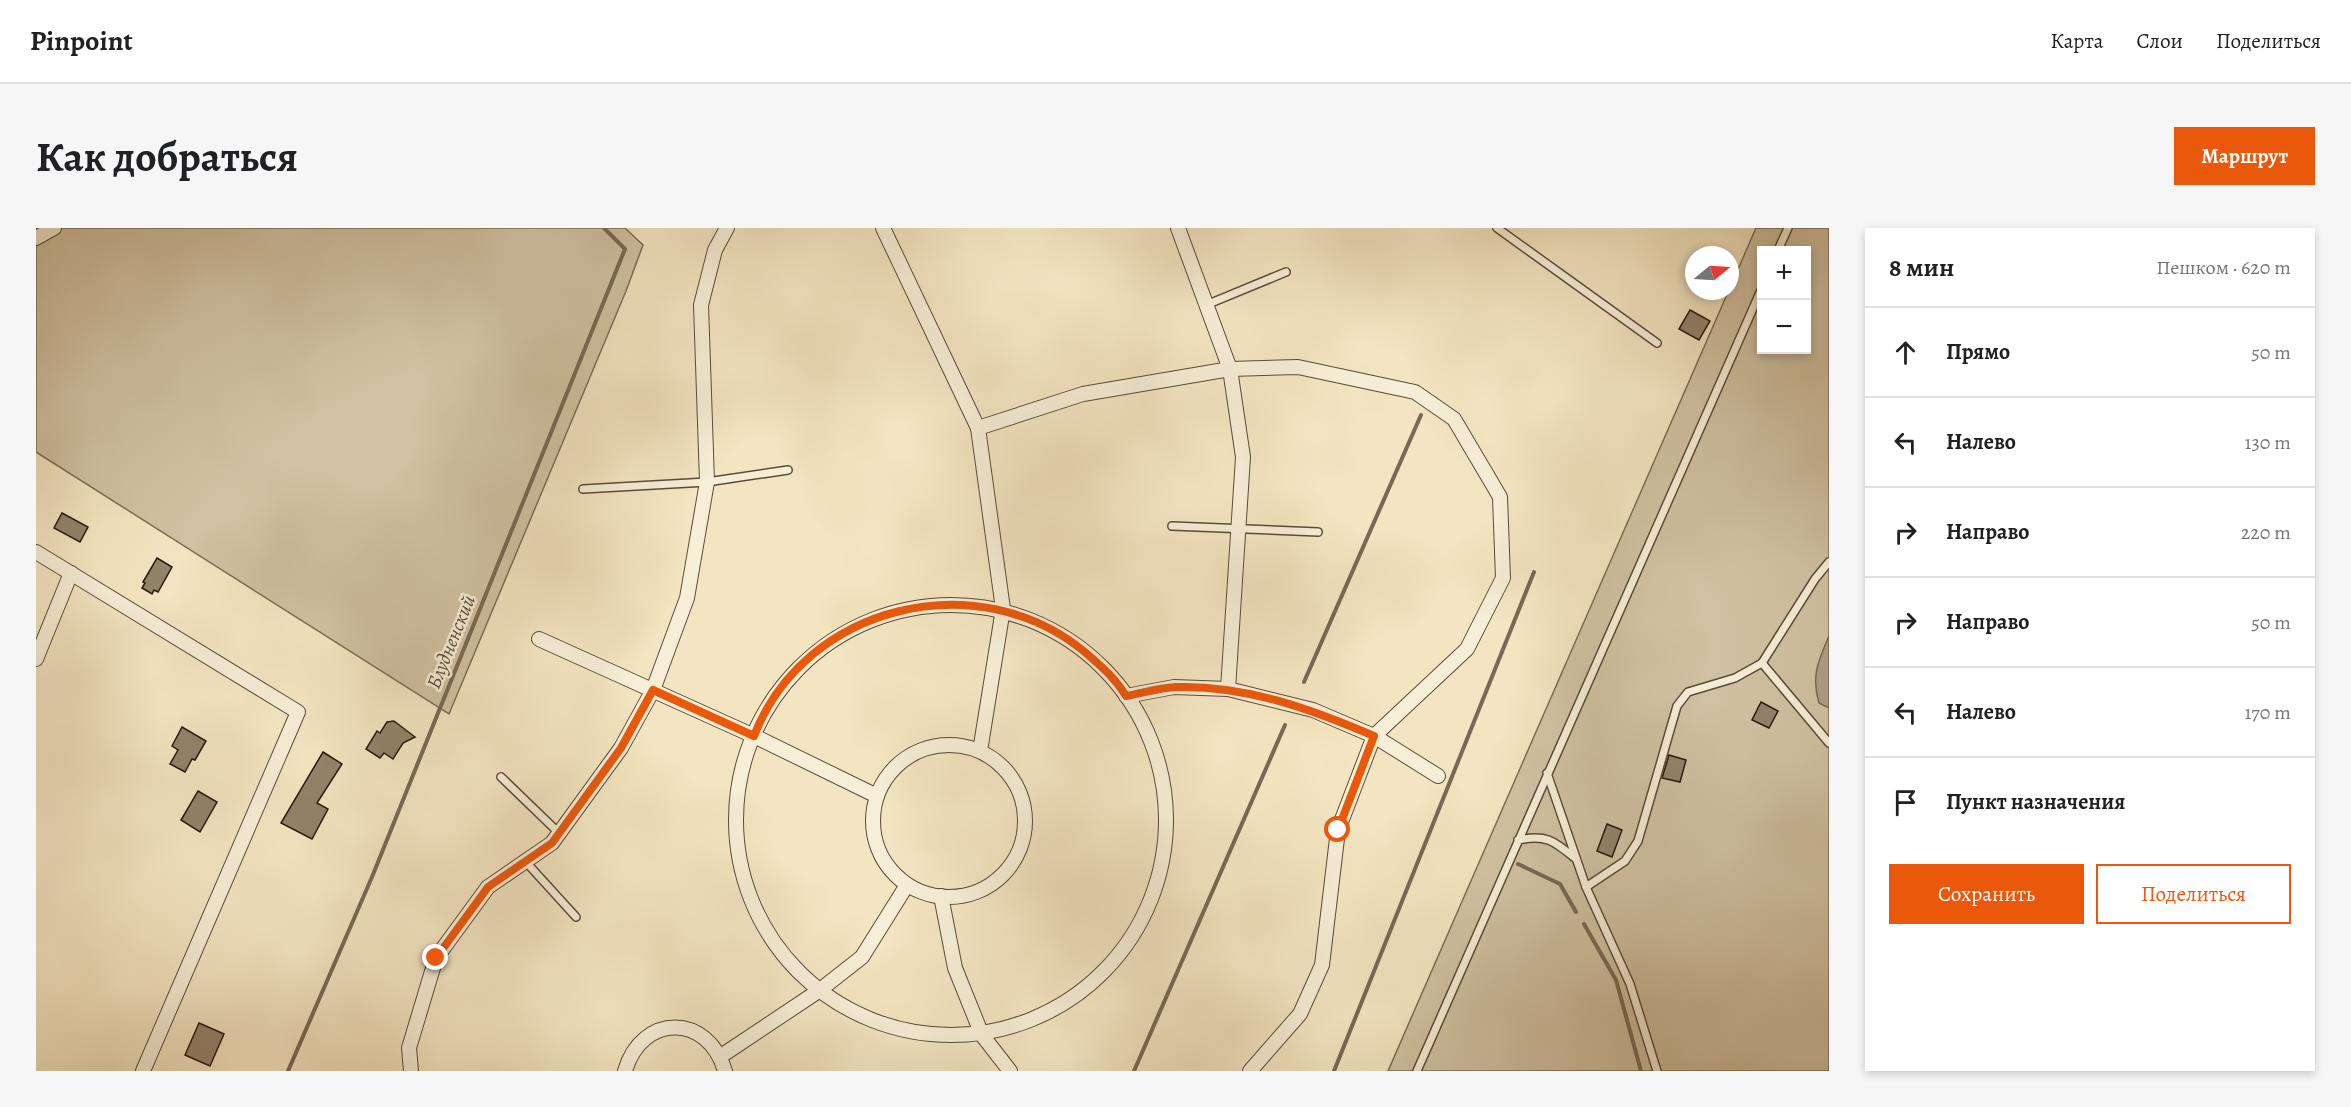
<!DOCTYPE html>
<html lang="ru">
<head>
<meta charset="utf-8">
<style>
	body { margin:0; font-family:Alegreya,serif; background:#f6f6f6; color:#202124 }
	.controls { position:absolute; right:18px; top:18px; display:grid; overflow:hidden; border-radius:0px; box-shadow:0 3px 9px #0003 }
	.controls button { width:54px; height:54px; display:grid; place-items:center; padding:0; border:0; border-bottom:2px solid #e0e0e0; background:#fff; color:#202124; font:30px sans-serif }
	.compass { position:absolute; left:1649px; top:18px; width:54px; height:54px; border-radius:50%; background:#fff; box-shadow:0 3px 9px #0003; rotate:72deg }
	.stop { position:absolute; width:18px; height:18px; margin:-14px; border:4px solid #ea580c; border-radius:50%; background:#fff }
	.stop.end { background:#ea580c; border-color:#fff; box-shadow:0 2px 6px #0008 }
	.list { margin:0; padding:0; list-style:none }
	h2 { display:flex; justify-content:space-between; align-items:center; height:78px; margin:0; padding:0 24px; font-size:26px }
	h2 small { font-size:20px; font-weight:400; color:#757577 }
	.list li { display:grid; grid-template-columns:39px 1fr auto; gap:18px; align-items:center; box-sizing:border-box; height:90px; padding:0 24px; border-top:2px solid #e0e0e0 }
	.list b { display:block; font-size:22px; white-space:nowrap }
	.list em { font-size:20px; font-style:normal; color:#757577 }
	.actions { display:flex; gap:12px; padding:18px 24px }
	.actions a { flex:1; padding:14px 0; border:2px solid #ea580c; border-radius:0px; text-align:center; font-size:21px; color:#ea580c }
	.actions .main { background:#ea580c; color:#fff }
	.icon { flex:none; width:33px; height:33px; fill:none; stroke:currentColor; stroke-width:2; stroke-linecap:round; stroke-linejoin:round }
	.map { position:relative; flex:none; width:1793px; height:843px; overflow:hidden; border-radius:0px }
	header { display:flex; align-items:center; gap:36px; box-sizing:border-box; height:84px; padding:0 30px; background:#fff; border-bottom:2px solid #e0e0e0 }
	header strong { font-size:28px }
	nav { display:flex; gap:33px; margin-inline-start:auto; font-size:21px }
	.intro { display:flex; align-items:center; justify-content:space-between; box-sizing:border-box; height:144px; padding:0 36px }
	h1 { margin:0; font-size:42px }
	.button { padding:15px 27px; border-radius:0px; background:#ea580c; color:#fff; font-size:21px; font-weight:700 }
	main { display:flex; gap:36px; padding:0 36px }
	aside { flex:1; background:#fff; border-radius:0px; box-shadow:0 3px 9px #0003 }
	.map>svg:first-child { display:block }
	.green { fill:#d0c2a2; stroke:#7c6d58; stroke-width:1.5; fill-rule:evenodd }
	.water { fill:#ae9f84; stroke:#786954; stroke-width:1.5 }
	.lines { fill:none; stroke-linecap:round; stroke-linejoin:round }
	.stream { stroke:#786954; stroke-width:4 }
	.building { fill:#92836b; stroke:#28180d; stroke-width:1.5 }
	.lane-casing { stroke:#5b4b3a; stroke-width:10 }
	.street-casing { stroke:#5b4b3a; stroke-width:16 }
	.lane { stroke:#f7eed7; stroke-width:7 }
	.street { stroke:#f7eed7; stroke-width:14 }
	.route { stroke:#ea580c; stroke-width:8 }
	.labels { text-anchor:middle; dominant-baseline:central; stroke-width:5; stroke-linejoin:round; paint-order:stroke }
	.water-label { font-size:20px; font-style:italic; fill:#5e4e3d; stroke:#f7eed7 }
</style>
</head>
<body>
<header>
<strong>Pinpoint</strong>
<nav><a>Карта</a><a>Слои</a><a>Поделиться</a></nav>
</header>
<div class="intro"><h1>Как добраться</h1><a class="button">Маршрут</a></div>
<main>
<div class="map">
<svg width="1793" height="843" viewBox="0 0 1793 843">
	<rect width="100%" height="100%" fill="#f3e5c1"/>
	<filter id="stains"><feTurbulence type="fractalNoise" baseFrequency=".00333" numOctaves="4"/><feColorMatrix values="0 0 0 0 .2 0 0 0 0 .09 0 0 0 0 .02 0 0 0 .5 -.17"/></filter>
	<radialGradient id="worn" r=".72"><stop offset=".6" stop-color="#630" stop-opacity="0"/><stop offset="1" stop-color="#630" stop-opacity=".3"/></radialGradient>
	<g class="green">
		<path d="M0 0H589L607 17 590 63 413 486 0 224Z"/>
		<path d="M1720 0H1793V843H1352ZM1726 22H1770V122H1726Z"/>
	</g>
	<path class="water" d="M1793 408V480L1783 475C1775 449 1782 433 1793 408Z"/>
	<g class="lines">
		<g class="stream">
			<path d="M1268 454 1385 187"/>
			<path d="M1482 636 1524 656 1540 684"/>
			<path d="M1548 696 1580 752 1605 843"/>
			<path d="M252 843 336 649 589 21 568 0"/>
			<path d="M1098 843 1249 497"/>
			<path d="M1298 843 1498 344"/>
		</g>
	</g>
	<g class="building">
		<path d="M1654 82 1674 93 1663 112 1643 101Z"/>
		<path d="M26 285 52 299 44 314 18 300Z"/>
		<path d="M121 330 136 339 122 364 118 362 116 366 106 360 109 355 107 354Z"/>
		<path d="M1725 474 1742 483 1733 500 1716 492Z"/>
		<path d="M358 493 379 509 367 515 357 531 348 525 344 530 330 521 341 503 344 505 351 494Z"/>
		<path d="M146 499 170 513 159 532 156 531 149 544 134 536 142 522 136 518Z"/>
		<path d="M287 524 306 536 281 575 292 581 276 611 245 595Z"/>
		<path d="M1633 527 1650 532 1644 554 1626 550Z"/>
		<path d="M162 563 181 574 164 604 145 592Z"/>
		<path d="M1571 596 1586 602 1576 629 1561 623Z"/>
		<path d="M163 795 188 806 174 838 149 827Z"/>
	</g>
	<g class="lines">
		<g class="lane-casing">
			<g id="lane">
				<path d="M1461 0 1621 115"/>
				<path d="M1742 22 1752 0"/>
				<path d="M1170 77 1250 44"/>
				<path d="M547 261 671 254 752 242"/>
				<path d="M1136 298 1282 304"/>
				<path d="M1726 435 1793 515"/>
				<path d="M1511 545 1550 659 1594 756 1621 843"/>
				<path d="M465 549 523 605"/>
				<path d="M1482 612C1511 606 1518 613 1540 631"/>
				<path d="M489 633 540 689"/>
				<path d="M1550 659 1589 633 1602 613 1641 478 1652 464 1699 450 1726 435 1779 351 1793 334"/>
				<path d="M1381 843 1726 60"/>
			</g>
		</g>
		<g class="street-casing">
			<g id="street">
				<path d="M847 0 942 200 967 381 944 523"/>
				<path d="M1142 0 1194 141 1207 229 1192 461"/>
				<path d="M0 10 18 0"/>
				<path d="M942 200 1047 166 1194 141 1262 139 1379 164 1418 191 1464 269 1467 350 1431 421 1338 508 1302 602 1286 737 1264 786 1214 843"/>
				<path d="M0 324 262 484 107 843"/>
				<circle cx="915" cy="592" r="215"/>
				<path d="M503 411 718 508 841 568"/>
				<path d="M0 431 35 345"/>
				<path d="M1090 468 1138 459 1192 461 1277 482 1338 508 1402 548"/>
				<circle cx="913" cy="593" r="76"/>
				<path d="M905 668 919 740 946 807 974 843"/>
				<path d="M685 828 784 762 826 729 871 657"/>
				<path d="M375 843 373 820 400 730 452 659 516 615 585 520 617 462 651 370 671 254 665 77 679 22 691 0"/>
				<path d="M589 843C606 785 672 785 689 843"/>
			</g>
		</g>
		<use href="#lane" class="lane"/>
		<use href="#street" class="street"/>
	</g>
	<g class="lines">
		<path class="route" d="M400 730 452 659 516 615 585 520 617 462 718 508C769 376 943 335 1050 425 1066 439 1079 450 1090 468 1106 465 1123 460 1140 459 1210 457 1275 481 1338 508L1302 602"/>
	</g>
	<g class="labels">
		<g class="water-label">
			<text transform="translate(415 414) rotate(-68)">Блудненский</text>
		</g>
	</g>
	<rect width="100%" height="100%" filter="url(#stains)"/>
	<rect width="100%" height="100%" fill="url(#worn)"/>
</svg>
<div class="controls">
<button>+</button>
<button>−</button>
</div>
<svg class="compass" viewBox="-18 -18 36 36"><path d="M0-13l5 13h-10z" fill="#e53935"/><path d="M0 13l5-13h-10z" fill="#757577"/></svg>
<div class="stop" style="left:1302px;top:602px"></div>
<div class="stop end" style="left:400px;top:730px"></div>
</div>
<aside>
<h2>8 мин<small>Пешком · 620 m</small></h2>
<ul class="list">
<li><svg class="icon" aria-label="ahead" viewBox="0 0 24 24"><path d="M12 20V5M6 11l6-6 6 6"/></svg><div><b>Прямо</b></div><em>50 m</em></li>
<li><svg class="icon" aria-label="left" viewBox="0 0 24 24"><path d="M17 20v-9H6M10 6l-5 5 5 5"/></svg><div><b>Налево</b></div><em>130 m</em></li>
<li><svg class="icon" aria-label="right" viewBox="0 0 24 24"><path d="M7 20v-9h11M14 6l5 5-5 5"/></svg><div><b>Направо</b></div><em>220 m</em></li>
<li><svg class="icon" aria-label="right" viewBox="0 0 24 24"><path d="M7 20v-9h11M14 6l5 5-5 5"/></svg><div><b>Направо</b></div><em>50 m</em></li>
<li><svg class="icon" aria-label="left" viewBox="0 0 24 24"><path d="M17 20v-9H6M10 6l-5 5 5 5"/></svg><div><b>Налево</b></div><em>170 m</em></li>
<li><svg class="icon" aria-label="arrive" viewBox="0 0 24 24"><path d="M6 21V4h12l-3 4 3 4H6"/></svg><div><b>Пункт назначения</b></div></li>
</ul>
<div class="actions"><a class="main">Сохранить</a><a>Поделиться</a></div>
</aside>
</main>
</body>
</html>
